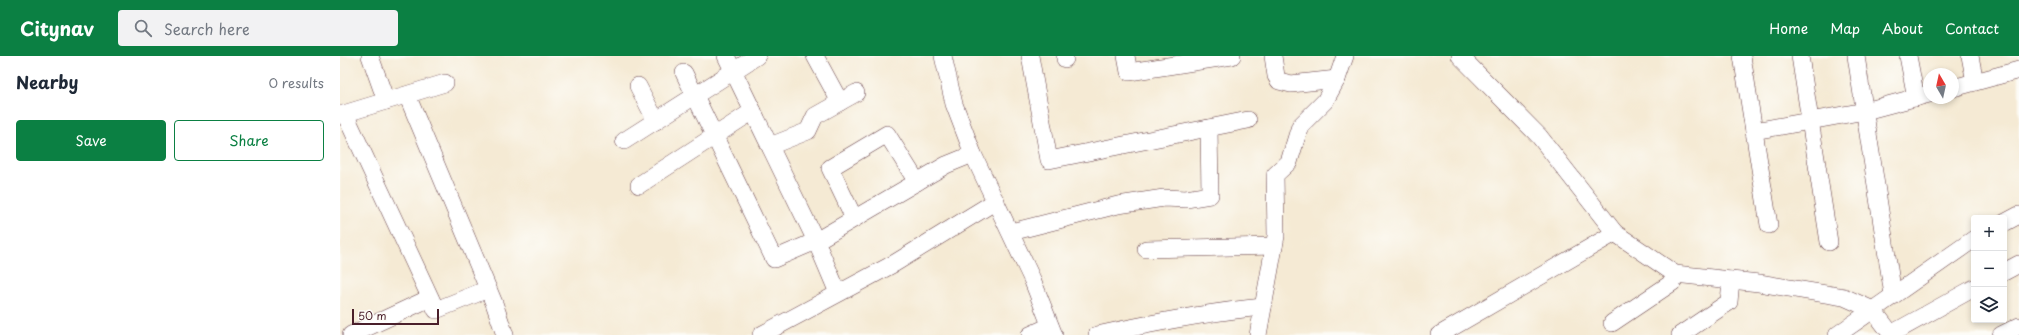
<!DOCTYPE html>
<html lang="en">
<head>
<meta charset="utf-8">
<style>
	body { margin:0; font-family:"Playpen Sans",sans-serif; background:#f2f2f3; color:#1f2937 }
	.controls { position:absolute; right:12px; bottom:12px; display:grid; overflow:hidden; border-radius:4px; box-shadow:0 2px 6px #0003 }
	.controls button { width:36px; height:36px; display:grid; place-items:center; padding:0; border:0; border-bottom:1px solid #e0e1e3; background:#fff; color:#1f2937; font:20px sans-serif }
	.compass { position:absolute; left:1583px; top:12px; width:36px; height:36px; border-radius:50%; background:#fff; box-shadow:0 2px 6px #0003; rotate:351deg }
	.scale { position:absolute; left:12px; bottom:10px; width:87px; box-sizing:border-box; padding-left:4px; border:2px solid #4a1f2b; border-top:0; font-size:11px; line-height:14px; white-space:nowrap; color:#4a1f2b; -webkit-text-stroke:3px #fdfcf7; paint-order:stroke }
	.list { margin:0; padding:0; list-style:none }
	h2 { display:flex; justify-content:space-between; align-items:center; height:52px; margin:0; padding:0 16px; font-size:17px }
	h2 small { font-size:13px; font-weight:400; color:#747a83 }
	.actions { display:flex; gap:8px; padding:12px 16px }
	.actions a { flex:1; padding:9px 0; border:1px solid #0b8043; border-radius:4px; text-align:center; font-size:14px; color:#0b8043 }
	.actions .main { background:#0b8043; color:#fff }
	.icon { flex:none; width:22px; height:22px; fill:none; stroke:currentColor; stroke-width:2; stroke-linecap:round; stroke-linejoin:round }
	.map { position:relative; flex:none; width:1679px; height:279px; overflow:hidden }
	header { display:flex; align-items:center; gap:24px; box-sizing:border-box; height:56px; padding:0 20px; background:#0b8043; color:#fff }
	header strong { font-size:19px }
	nav { display:flex; gap:22px; margin-inline-start:auto; font-size:14px }
	.search { width:280px; height:36px; background:#f2f2f3; display:flex; align-items:center; gap:10px; box-sizing:border-box; padding:0 14px; border-radius:4px; color:#747a83; font-size:15px }
	main { display:flex }
	aside { flex:1; background:#fff }
	.map>svg:first-child { display:block }
	.lines { fill:none; stroke-linecap:round; stroke-linejoin:round }
	.minor-casing { stroke:#643d44; stroke-width:18 }
	.minor { stroke:#fff; stroke-width:17 }
</style>
</head>
<body>
<header>
<strong>Citynav</strong>
<div class="search"><svg class="icon" aria-label="search" viewBox="0 0 24 24"><circle cx="10" cy="10" r="6"/><path d="M15 15l6 6"/></svg>Search here</div>
<nav><a>Home</a><a>Map</a><a>About</a><a>Contact</a></nav>
</header>
<main>
<aside>
<h2>Nearby<small>0 results</small></h2>
<ul class="list">
</ul>
<div class="actions"><a class="main">Save</a><a>Share</a></div>
</aside>
<div class="map">
<svg width="1679" height="279" viewBox="0 0 1679 279">
	<rect width="100%" height="100%" fill="#fdfcf7"/>
	<filter id="ink" filterUnits="userSpaceOnUse"><feTurbulence type="fractalNoise" baseFrequency=".025" numOctaves="2"/><feDisplacementMap in="SourceGraphic" scale="8" xChannelSelector="R" yChannelSelector="G"/><feConvolveMatrix kernelMatrix="1 2 1 2 8 2 1 2 1" color-interpolation-filters="sRGB"/></filter>
	<filter id="wash" filterUnits="userSpaceOnUse"><feTurbulence type="fractalNoise" baseFrequency=".012" numOctaves="4" result="noise"/><feDisplacementMap in="SourceGraphic" scale="16" xChannelSelector="R" yChannelSelector="G"/><feGaussianBlur stdDeviation="0.9" result="paint"/><feColorMatrix in="noise" values="0 0 0 0 0 0 0 0 0 0 0 0 0 0 0 0 0 1.4 0 .05"/><feComposite in="paint" operator="in"/></filter>
	<g filter="url(#wash)">
		<rect width="100%" height="100%" fill="#f5ead4"/>
	</g>
	<g filter="url(#ink)">
		<g class="lines">
			<g class="minor-casing">
				<g id="minor">
					<path d="M30 0 46 45"/>
					<path d="M386 0 476 185 498 237"/>
					<path d="M475 0 500 46"/>
					<path d="M603 0 614 48 633 98 692 223 714 279"/>
					<path d="M690 0 709 104 908 64"/>
					<path d="M725 0V3"/>
					<path d="M786 0 789 16 892 0"/>
					<path d="M933 0 936 20 939 25 951 28 997 23"/>
					<path d="M1120 0 1199 80 1275 177 1335 218 1419 227 1504 241 1533 254 1552 279"/>
					<path d="M1402 0 1429 169"/>
					<path d="M1460 0 1489 186"/>
					<path d="M1516 0 1553 239"/>
					<path d="M1568 0 1576 42"/>
					<path d="M1630 0 1635 26"/>
					<path d="M344 17 434 203 476 185 606 109 633 98"/>
					<path d="M298 30 316 65"/>
					<path d="M1613 32 1679 14"/>
					<path d="M67 39 154 247 165 279"/>
					<path d="M5 58 96 254 148 233"/>
					<path d="M0 59 105 27"/>
					<path d="M1414 75 1525 55 1589 38"/>
					<path d="M284 85 417 0"/>
					<path d="M430 90 468 75 475 60 516 37"/>
					<path d="M299 129 413 55"/>
					<path d="M514 162 490 112 547 78 577 126"/>
					<path d="M1664 167 1679 159"/>
					<path d="M671 176 778 149 824 142 846 143 870 139 869 72"/>
					<path d="M806 193 934 190"/>
					<path d="M1664 216 1679 208"/>
					<path d="M1272 267 1333 226 1335 218"/>
					<path d="M1551 278 1634 232"/>
					<path d="M11 279 90 242"/>
					<path d="M421 279 555 207 656 145"/>
					<path d="M690 279 710 270"/>
					<path d="M757 279C812 267 867 256 923 251"/>
					<path d="M918 279 936 180 935 119 949 106 960 70 985 45 997 23 1005 0"/>
					<path d="M1099 279 1275 177"/>
					<path d="M1340 279 1389 246 1391 224"/>
					<path d="M1497 279 1634 183"/>
					<path d="M1661 279 1679 270"/>
				</g>
			</g>
			<use href="#minor" class="minor"/>
		</g>
	</g>
</svg>
<div class="controls">
<button>+</button>
<button>−</button>
<button><svg class="icon" aria-label="layers" viewBox="0 0 24 24"><path d="M12 4l9 5-9 5-9-5zM3 14l9 5 9-5"/></svg></button>
</div>
<svg class="compass" viewBox="-18 -18 36 36"><path d="M0-13l5 13h-10z" fill="#e53935"/><path d="M0 13l5-13h-10z" fill="#747a83"/></svg>
<div class="scale">50 m</div>
</div>
</main>
</body>
</html>
